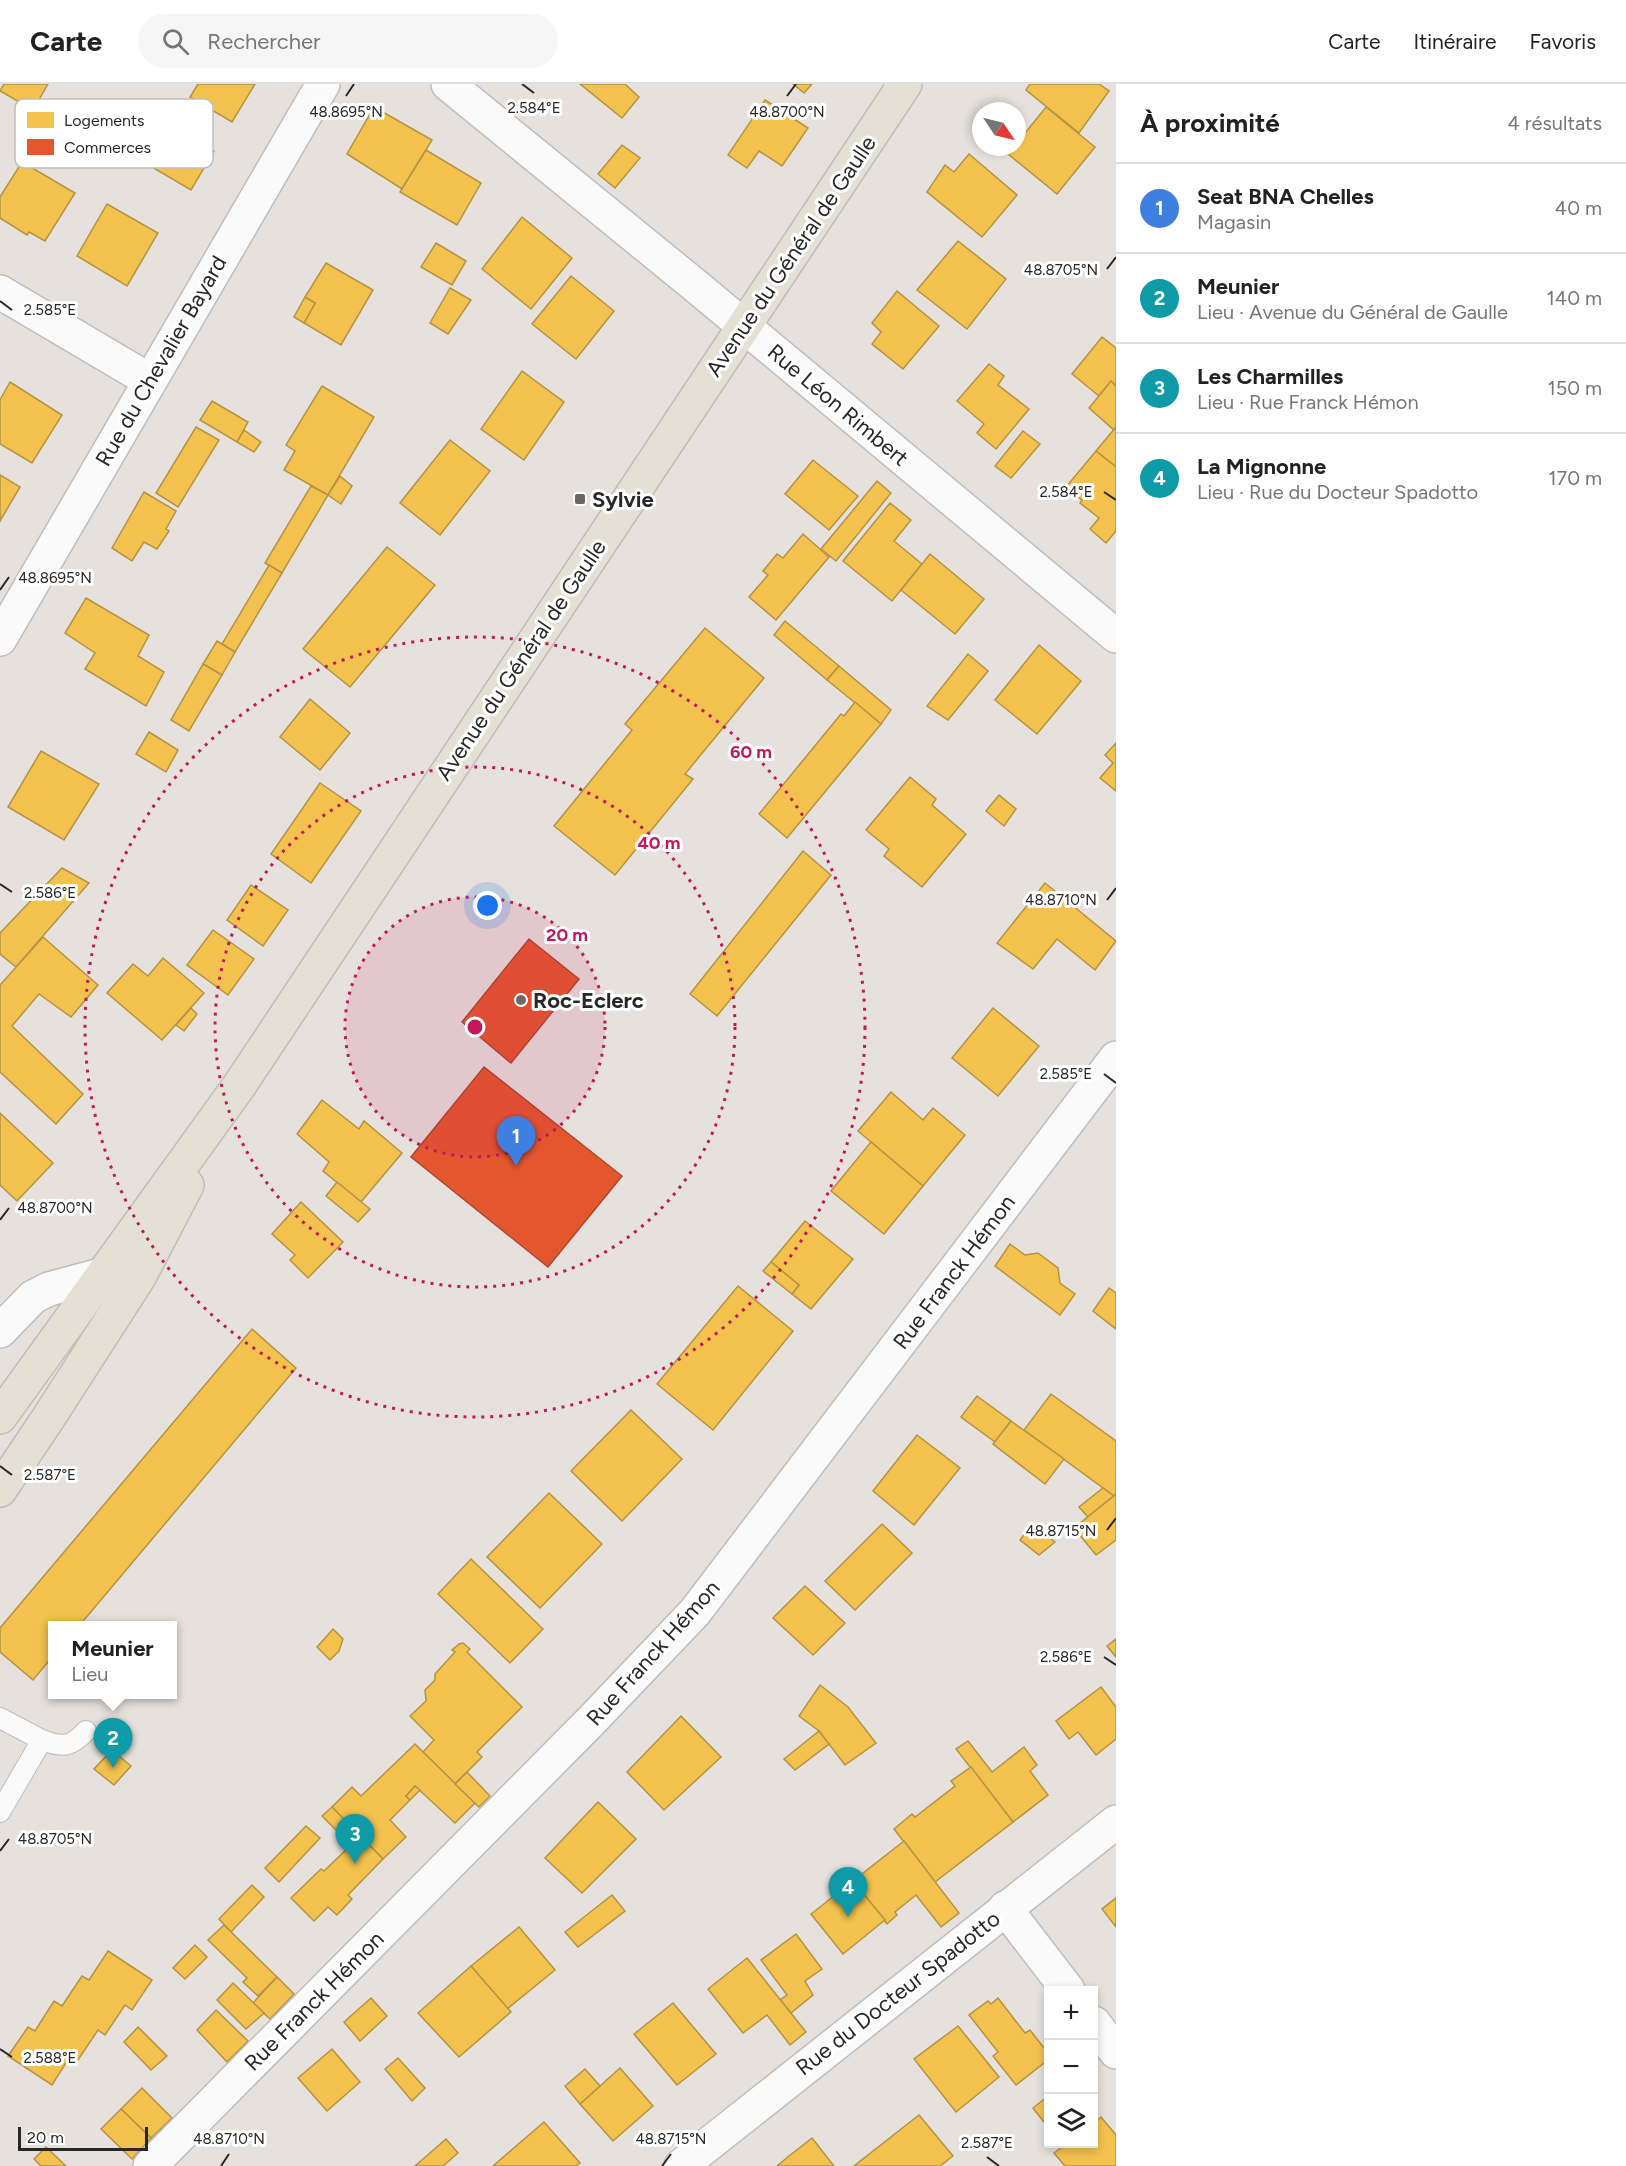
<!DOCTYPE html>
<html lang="fr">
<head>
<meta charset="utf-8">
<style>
	body { margin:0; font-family:Figtree,sans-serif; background:#f6f6f6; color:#222 }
	.controls { position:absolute; right:18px; bottom:18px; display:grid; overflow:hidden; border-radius:0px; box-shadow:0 3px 9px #0003 }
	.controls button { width:54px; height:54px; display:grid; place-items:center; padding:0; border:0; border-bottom:2px solid #e0e0e0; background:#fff; color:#222; font:30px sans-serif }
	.compass { position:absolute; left:972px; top:18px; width:54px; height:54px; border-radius:50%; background:#fff; box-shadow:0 3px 9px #0003; rotate:125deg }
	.scale { position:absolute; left:18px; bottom:15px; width:130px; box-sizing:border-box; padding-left:6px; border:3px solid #272727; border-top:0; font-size:16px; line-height:21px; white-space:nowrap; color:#272727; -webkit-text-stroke:4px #fff; paint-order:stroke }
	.you { position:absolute; left:488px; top:822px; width:21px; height:21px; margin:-15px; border:4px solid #fff; border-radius:50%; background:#1a73e8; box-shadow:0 0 0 9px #1a73e833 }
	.badge { display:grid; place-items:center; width:39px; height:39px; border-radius:50%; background:#1a73e8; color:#fff; font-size:20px; font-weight:700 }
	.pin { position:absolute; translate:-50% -50px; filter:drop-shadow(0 2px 3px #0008) }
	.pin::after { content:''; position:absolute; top:32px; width:21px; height:18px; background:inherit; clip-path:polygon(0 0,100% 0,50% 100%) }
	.popup { position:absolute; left:48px; top:1537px; width:129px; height:78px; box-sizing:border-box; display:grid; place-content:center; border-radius:0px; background:#fff; filter:drop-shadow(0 2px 4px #0005); font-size:20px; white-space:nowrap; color:#767676 }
	.popup b { font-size:22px; color:#222 }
	.popup::after { content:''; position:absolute; left:50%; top:100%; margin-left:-12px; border:12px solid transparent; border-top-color:#fff }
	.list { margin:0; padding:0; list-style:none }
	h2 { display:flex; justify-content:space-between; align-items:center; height:78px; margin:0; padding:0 24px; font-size:26px }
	h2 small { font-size:20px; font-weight:400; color:#767676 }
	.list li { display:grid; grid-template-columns:39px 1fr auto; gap:18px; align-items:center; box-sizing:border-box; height:90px; padding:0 24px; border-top:2px solid #e0e0e0 }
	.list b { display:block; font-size:22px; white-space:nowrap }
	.list p { margin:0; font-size:20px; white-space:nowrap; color:#767676 }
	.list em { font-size:20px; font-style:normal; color:#767676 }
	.icon { flex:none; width:33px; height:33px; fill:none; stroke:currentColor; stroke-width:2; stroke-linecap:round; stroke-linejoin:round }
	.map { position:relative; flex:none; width:1116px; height:2082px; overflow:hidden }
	header { display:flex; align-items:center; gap:36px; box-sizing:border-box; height:84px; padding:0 30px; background:#fff; border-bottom:2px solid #e0e0e0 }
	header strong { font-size:28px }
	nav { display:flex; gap:33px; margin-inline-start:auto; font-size:21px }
	.search { width:420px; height:54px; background:#f6f6f6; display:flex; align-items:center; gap:15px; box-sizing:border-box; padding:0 21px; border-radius:33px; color:#767676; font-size:22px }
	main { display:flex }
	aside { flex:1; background:#fff }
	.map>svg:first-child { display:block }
	.homes { fill:#f2c14e; stroke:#b59342; stroke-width:1.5 }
	.shops { fill:#e4572e; stroke:#ab492c; stroke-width:1.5 }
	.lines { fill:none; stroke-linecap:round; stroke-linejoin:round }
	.service-casing { stroke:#bfbdbe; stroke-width:22 }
	.minor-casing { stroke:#bfbdbe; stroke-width:36 }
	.primary-casing { stroke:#bfbdbb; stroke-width:36 }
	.service { stroke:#fbfafa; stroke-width:20 }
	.minor { stroke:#fbfafa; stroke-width:33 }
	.primary { stroke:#e4e0d3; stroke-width:33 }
	.ticks { fill:none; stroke:#272727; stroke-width:2 }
	.ring { fill:none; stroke:#c2185b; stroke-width:3; stroke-dasharray:3 6 }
	.poi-dot { fill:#6a6866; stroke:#fff; stroke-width:2 }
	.labels { text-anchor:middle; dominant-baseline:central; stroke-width:6; stroke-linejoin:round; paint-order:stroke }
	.street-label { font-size:22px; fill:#272727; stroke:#fff }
	.poi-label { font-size:22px; font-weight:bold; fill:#272727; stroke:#fff; text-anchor:start }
	.key { fill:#fff; stroke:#bebebe; stroke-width:1.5 }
	.key-label { font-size:16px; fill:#272727 }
	.ticks-label { font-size:15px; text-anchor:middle; fill:#272727; stroke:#fff; stroke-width:6; stroke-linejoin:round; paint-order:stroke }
	.centre { fill:#c2185b; stroke:#fff; stroke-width:3 }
	.ring-label { font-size:18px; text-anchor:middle; font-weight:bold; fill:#c2185b; stroke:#fff; stroke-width:6; stroke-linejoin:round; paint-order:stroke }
</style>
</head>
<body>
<header>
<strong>Carte</strong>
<div class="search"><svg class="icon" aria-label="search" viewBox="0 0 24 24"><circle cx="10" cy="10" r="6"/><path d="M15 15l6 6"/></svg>Rechercher</div>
<nav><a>Carte</a><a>Itinéraire</a><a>Favoris</a></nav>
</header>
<main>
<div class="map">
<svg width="1116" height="2082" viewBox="0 0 1116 2082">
	<rect width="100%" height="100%" fill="#e6e1dc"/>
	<g class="homes">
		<path d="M4 0H48L33 26 0 7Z"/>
		<path d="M198 0H255L232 38 190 13Z"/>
		<path d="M580 0H625L639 13 622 34Z"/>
		<path d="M793 0H812L804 9Z"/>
		<path d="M1030 0H1099L1109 7 1079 49 1026 6Z"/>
		<path d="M765 16 808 44 782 82 759 67 747 84 728 71Z"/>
		<path d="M374 23 432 56 402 105 347 70Z"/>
		<path d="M1046 23 1095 63 1057 110 1008 70 1014 63H1017V59Z"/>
		<path d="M164 38 214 67 191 106 140 76Z"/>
		<path d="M622 61 640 74 615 104 598 90Z"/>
		<path d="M426 66 481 99 457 141 400 108Z"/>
		<path d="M969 70 1017 111 982 153 927 108 945 81 954 88Z"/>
		<path d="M22 78 75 109 45 157 29 148 27 151 0 134V113Z"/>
		<path d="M107 120 158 149 127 202 77 172Z"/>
		<path d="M522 133 572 174 531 225 482 185Z"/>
		<path d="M958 157 1006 195 967 245 917 206Z"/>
		<path d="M436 159 466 177 452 201 421 183Z"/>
		<path d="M326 179 373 206 341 261 304 239 315 219 305 213Z"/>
		<path d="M571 192 614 227 576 275 532 240Z"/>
		<path d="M450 204 471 216 448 250 430 239Z"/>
		<path d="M897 207 939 242 903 285 872 260 881 248 872 239Z"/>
		<path d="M305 213 315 219 304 239 294 233Z"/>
		<path d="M1102 253 1116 264V302L1111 297 1099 312 1072 290Z"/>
		<path d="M989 280 1004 292 998 301 1029 325 996 365 977 349 984 340 957 317Z"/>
		<path d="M522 287 564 318 524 376 481 345Z"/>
		<path d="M1111 297 1116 302V343L1114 346 1089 324Z"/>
		<path d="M10 298 62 331 32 379 0 360V316Z"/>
		<path d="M322 302 374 333 328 411 284 386 295 367 286 361Z"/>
		<path d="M212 317 248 338 237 358 200 336Z"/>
		<path d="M196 343 219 356 178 423 156 409Z"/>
		<path d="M1116 343V383L1096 367Z"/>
		<path d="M244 346 261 358 254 368 237 358Z"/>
		<path d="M1023 347 1040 360 1011 394 995 382Z"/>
		<path d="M450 356 490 387 440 451 400 419Z"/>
		<path d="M1096 367 1116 383V447L1106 459 1090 445 1099 434 1080 419 1082 416 1065 404Z"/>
		<path d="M813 376 858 412 829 446 785 410Z"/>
		<path d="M0 391 20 403 0 437Z"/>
		<path d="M340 392 352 402 341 420 328 411Z"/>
		<path d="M877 397 891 409 836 477 821 465Z"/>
		<path d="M311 402 328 411 282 489 265 479Z"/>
		<path d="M144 408 176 427 166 445 169 447 157 465 144 458 132 477 112 464Z"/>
		<path d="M890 419 911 436 894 457 922 480 892 517 843 477Z"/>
		<path d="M803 450 829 473 776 536 749 513 768 491 763 487 777 470 783 474Z"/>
		<path d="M387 463 435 501 350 603 303 565Z"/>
		<path d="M930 470 984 515 955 550 901 506Z"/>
		<path d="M269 481 282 489 235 568 222 560Z"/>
		<path d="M86 514 149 551 138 572 164 588 146 622 85 585 95 569 65 549Z"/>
		<path d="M785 537 839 582 827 596 774 551Z"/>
		<path d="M705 544 764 594 685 690 693 695 615 791 554 742 632 646 625 640Z"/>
		<path d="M217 557 235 568 222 591 203 580Z"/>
		<path d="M1039 561 1081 597 1037 650 995 616Z"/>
		<path d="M968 570 988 587 948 636 927 622Z"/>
		<path d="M203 580 222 591 189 647 171 636Z"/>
		<path d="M839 582 891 626 881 640 827 596Z"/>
		<path d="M310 615 350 649 320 686 280 653Z"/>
		<path d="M855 618 881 640 787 754 759 730 841 630 844 632Z"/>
		<path d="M149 648 178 666 166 688 136 670Z"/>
		<path d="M1116 659V707L1100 694 1113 679 1105 671Z"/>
		<path d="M41 667 99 700 64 756 8 723Z"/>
		<path d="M910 693 936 715 932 721 966 750 922 803 884 772 889 765 866 746Z"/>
		<path d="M320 699 361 727 311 799 271 770Z"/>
		<path d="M999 711 1016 725 1004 742 986 727Z"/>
		<path d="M803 767 831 791 717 932 690 910Z"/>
		<path d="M62 784 89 799 16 883 0 870V849Z"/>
		<path d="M1045 799 1116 857 1095 886 1057 855 1033 885 997 859Z"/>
		<path d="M251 801 288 826 263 862 227 836Z"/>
		<path d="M213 846 254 875 228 911 187 881Z"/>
		<path d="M43 853 98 901 71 933 39 910 12 942 83 1010 56 1040 0 988V901Z"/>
		<path d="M163 874 204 909 162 956 107 909 133 880 148 892Z"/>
		<path d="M191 924 197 930 184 947 176 941Z"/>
		<path d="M993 924 1039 962 998 1012 952 974Z"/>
		<path d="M891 1008 923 1036 933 1024 965 1051 923 1102 858 1047Z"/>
		<path d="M322 1016 359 1045 364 1037 402 1069 361 1118 323 1087 329 1078 297 1050Z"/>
		<path d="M0 1029 53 1079 17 1117 0 1101Z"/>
		<path d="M871 1058 923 1102 884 1150 831 1107Z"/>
		<path d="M337 1098 370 1125 358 1138 326 1112Z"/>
		<path d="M301 1118 343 1158 308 1194 290 1176 295 1171 272 1150Z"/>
		<path d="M805 1137 853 1175 811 1225 792 1210 799 1201 771 1178Z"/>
		<path d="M1010 1160 1025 1171 1038 1169 1058 1184 1060 1199 1075 1210 1060 1231 995 1182Z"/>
		<path d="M771 1178 799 1201 792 1210 763 1187Z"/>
		<path d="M738 1202 793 1247 713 1346 657 1300Z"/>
		<path d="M1109 1204 1116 1209V1245L1093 1227Z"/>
		<path d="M252 1245 296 1284 79 1542H53V1572L33 1596 0 1568V1544Z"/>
		<path d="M1051 1310 1116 1357V1410L1114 1412 1024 1346Z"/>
		<path d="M977 1312 1011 1337 995 1358 961 1333Z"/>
		<path d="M631 1326 682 1375 622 1437 571 1387Z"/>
		<path d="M1011 1337 1064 1375 1045 1400 993 1360Z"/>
		<path d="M917 1351 960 1384 914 1441 873 1407Z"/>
		<path d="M1103 1404 1114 1412 1088 1433 1079 1423Z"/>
		<path d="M549 1409 602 1460 540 1524 487 1473Z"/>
		<path d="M1116 1410V1456L1096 1471 1074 1444Z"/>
		<path d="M882 1440 912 1469 855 1526 825 1497Z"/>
		<path d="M1032 1440 1055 1458 1039 1471 1020 1456Z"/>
		<path d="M471 1475 543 1545 510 1579 438 1510Z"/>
		<path d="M805 1502 845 1539 813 1571 773 1534Z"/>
		<path d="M333 1545 343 1555 339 1567 330 1576 317 1563Z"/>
		<path d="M1116 1555V1573L1107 1562Z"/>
		<path d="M463 1559 470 1565 467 1568 522 1623 477 1668 482 1673 455 1700 423 1668 434 1656 410 1632 426 1617 425 1606 435 1596V1590L455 1568 452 1566 459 1560Z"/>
		<path d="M820 1601 848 1623 876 1659 845 1681 819 1647 799 1632Z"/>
		<path d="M1101 1603 1116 1623V1655L1096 1671 1078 1648 1069 1655 1056 1637Z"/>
		<path d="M681 1632 721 1673 664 1726 627 1688Z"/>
		<path d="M819 1647 829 1660 795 1686 784 1675Z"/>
		<path d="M968 1657 992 1688 1024 1663 1037 1681 1030 1687 1048 1711 1013 1738 956 1665Z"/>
		<path d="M415 1660 475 1719 455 1739 415 1702 406 1712 410 1716 390 1736 406 1753 383 1775 332 1723 352 1703 361 1712Z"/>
		<path d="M112 1666 131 1682 114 1701 94 1685Z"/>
		<path d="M971 1683 1013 1738 935 1798 894 1745 912 1730 915 1733 955 1702 951 1697Z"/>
		<path d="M467 1688 490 1712 479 1723 455 1700Z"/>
		<path d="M415 1702 420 1706 410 1716 406 1712Z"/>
		<path d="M598 1718 636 1755 582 1809 545 1774Z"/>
		<path d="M332 1723 383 1775 348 1811 352 1815 337 1831 328 1823 314 1837 291 1814 321 1785 324 1787 351 1761 322 1732Z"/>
		<path d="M306 1742 320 1754 279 1798 265 1784Z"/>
		<path d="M904 1757 959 1829 941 1843 916 1811 895 1828 897 1831 887 1840 853 1797Z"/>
		<path d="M853 1797 885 1836 843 1870 811 1830Z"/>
		<path d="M252 1801 264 1813 231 1848 219 1835Z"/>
		<path d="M612 1811 625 1827 578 1863 565 1848Z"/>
		<path d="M1116 1814V1843L1102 1825Z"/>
		<path d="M224 1841 277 1893 258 1912 243 1898 247 1894 208 1856Z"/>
		<path d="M519 1843 555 1886 507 1925 471 1882Z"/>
		<path d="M796 1850 822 1885 805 1897 813 1911 791 1929 780 1916 787 1911 761 1876Z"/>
		<path d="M195 1861 207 1873 185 1895 173 1884Z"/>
		<path d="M108 1867 152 1896 132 1926 125 1921 105 1951 98 1946 78 1976 71 1971 52 2001 8 1972 28 1943 35 1947 54 1917 62 1922 82 1892 89 1896Z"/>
		<path d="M747 1874 806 1948 790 1961 767 1931 743 1949 708 1905Z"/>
		<path d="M471 1882 511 1928 459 1973 418 1929Z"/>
		<path d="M277 1893 294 1910 270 1935 253 1919Z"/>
		<path d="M233 1899 264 1929 246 1945 217 1916Z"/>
		<path d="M371 1914 387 1932 360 1957 344 1938Z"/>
		<path d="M998 1914 1025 1949 1030 1946 1048 1969V1976L1016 2001 993 1972 998 1968 969 1931 988 1917 991 1920Z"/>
		<path d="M673 1919 716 1970 677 2001 634 1950Z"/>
		<path d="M216 1926 248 1957 227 1978 197 1946Z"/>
		<path d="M958 1942 999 1993 956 2028 914 1975Z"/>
		<path d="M138 1943 167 1972 151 1986 124 1958Z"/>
		<path d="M332 1965 360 1998 327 2027 298 1994Z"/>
		<path d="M398 1974 425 2004 412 2017 385 1985Z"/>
		<path d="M620 1984 653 2022 613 2057 580 2020Z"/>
		<path d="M585 1985 600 2002 580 2020 565 2002Z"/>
		<path d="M142 2004 172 2034 151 2054 121 2025Z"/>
		<path d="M1048 2012V2043L1033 2024Z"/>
		<path d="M121 2025 151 2054 132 2075 101 2045Z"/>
		<path d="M919 2031 953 2072 940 2082H854Z"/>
		<path d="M1101 2033 1116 2051V2082H1065L1054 2069 1066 2060H1094V2039Z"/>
		<path d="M544 2038 580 2079 576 2082H493Z"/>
		<path d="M812 2054 834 2082H777L789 2072Z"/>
		<path d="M446 2055 458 2069 443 2082H415Z"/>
		<path d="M46 2063 66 2082H41L34 2075Z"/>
	</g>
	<g class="shops">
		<path d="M529 855 579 895 511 979 462 938Z"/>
		<path d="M484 983 622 1092 548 1183 411 1073Z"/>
	</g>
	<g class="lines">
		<g class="service-casing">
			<g id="service">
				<path d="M0 1634 42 1656"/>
				<path d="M0 1728 42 1656C63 1664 71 1663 86 1647"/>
			</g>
		</g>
		<g class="minor-casing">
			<g id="minor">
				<path d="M448 0 697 203 1116 552"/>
				<path d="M0 208 149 296"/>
				<path d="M0 555 323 0"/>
				<path d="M0 1247 33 1213 49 1205 101 1191"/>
				<path d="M1005 1824 1068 1906"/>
				<path d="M1094 1939 1116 1968"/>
				<path d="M150 2082 593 1635 695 1528 1116 974"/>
				<path d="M681 2082 1116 1738"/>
			</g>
		</g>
		<g class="primary-casing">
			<g id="primary">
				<path d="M0 1333 239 1002 905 0"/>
				<path d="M0 1406 49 1333 139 1193 187 1101"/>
			</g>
		</g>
		<use href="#service" class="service"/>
		<use href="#minor" class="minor"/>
		<use href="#primary" class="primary"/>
	</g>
	<path class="ticks" d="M522 0 534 9M346 12 354 0M787 12 796 0M1107 185 1116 173M0 217 12 226M1104 408 1116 416M0 506 9 493M0 800 12 808M1107 816 1116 804M1104 990 1116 999M0 1136 9 1124M0 1382 12 1391M1107 1446 1116 1434M1104 1573 1116 1581M0 1767 9 1755M0 1965 12 1973M987 2073 999 2082M221 2082 229 2070M662 2082 671 2070"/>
	<circle cx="475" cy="943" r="130" fill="#c2185b" fill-opacity=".12"/>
	<g class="ring">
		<circle cx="475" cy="943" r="130"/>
		<circle cx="475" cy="943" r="260"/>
		<circle cx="475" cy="943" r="390"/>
	</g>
	<g class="poi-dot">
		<rect x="574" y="409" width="12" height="12" rx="3"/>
		<circle cx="521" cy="916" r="6"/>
	</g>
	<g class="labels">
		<g class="street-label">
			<text transform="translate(791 172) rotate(-56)">Avenue du Général de Gaulle</text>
			<text transform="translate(161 277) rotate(-60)">Rue du Chevalier Bayard</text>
			<text transform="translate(838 321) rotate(40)">Rue Léon Rimbert</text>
			<text transform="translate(521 576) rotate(-56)">Avenue du Général de Gaulle</text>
			<text transform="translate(954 1188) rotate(-53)">Rue Franck Hémon</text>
			<text transform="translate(653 1569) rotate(-48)">Rue Franck Hémon</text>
			<text transform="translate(898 1909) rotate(-38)">Rue du Docteur Spadotto</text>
			<text transform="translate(314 1917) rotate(-45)">Rue Franck Hémon</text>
		</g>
		<g class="poi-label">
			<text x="592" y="415">Sylvie</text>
			<text x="533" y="916">Roc-Eclerc</text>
		</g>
	</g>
	<rect x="15" y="15" width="198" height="69" rx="9" class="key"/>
	<rect x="27" y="28" width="27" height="16" fill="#f2c14e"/>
	<rect x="27" y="55" width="27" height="16" fill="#e4572e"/>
	<g class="key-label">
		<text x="64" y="42">Logements</text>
		<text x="64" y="69">Commerces</text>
	</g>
	<g class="ticks-label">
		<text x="534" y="29">2.584°E</text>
		<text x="346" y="33">48.8695°N</text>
		<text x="787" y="33">48.8700°N</text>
		<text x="1061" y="191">48.8705°N</text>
		<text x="50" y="231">2.585°E</text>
		<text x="1066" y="413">2.584°E</text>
		<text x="55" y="499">48.8695°N</text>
		<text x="50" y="814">2.586°E</text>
		<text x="1061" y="821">48.8710°N</text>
		<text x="1066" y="995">2.585°E</text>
		<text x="55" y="1129">48.8700°N</text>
		<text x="50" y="1396">2.587°E</text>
		<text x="1061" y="1452">48.8715°N</text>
		<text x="1066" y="1578">2.586°E</text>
		<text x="55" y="1760">48.8705°N</text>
		<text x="50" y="1979">2.588°E</text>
		<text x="229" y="2060">48.8710°N</text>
		<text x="671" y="2060">48.8715°N</text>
		<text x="987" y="2064">2.587°E</text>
	</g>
	<circle cx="475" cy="943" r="9" class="centre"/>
	<g class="ring-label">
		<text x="751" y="674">60 m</text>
		<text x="659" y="765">40 m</text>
		<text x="567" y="857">20 m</text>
	</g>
</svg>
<div class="controls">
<button>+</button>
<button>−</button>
<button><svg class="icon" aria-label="layers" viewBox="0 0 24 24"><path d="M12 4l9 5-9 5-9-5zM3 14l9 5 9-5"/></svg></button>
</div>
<svg class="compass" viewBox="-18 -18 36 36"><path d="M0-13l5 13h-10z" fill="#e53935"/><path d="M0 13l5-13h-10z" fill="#767676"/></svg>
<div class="scale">20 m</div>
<div class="you"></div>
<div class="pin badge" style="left:516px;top:1082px;background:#3f7fe0">1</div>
<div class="pin badge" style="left:113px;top:1684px;background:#0f9aa8">2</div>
<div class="popup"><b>Meunier</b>Lieu</div>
<div class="pin badge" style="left:355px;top:1780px;background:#0f9aa8">3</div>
<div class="pin badge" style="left:848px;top:1833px;background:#0f9aa8">4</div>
</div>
<aside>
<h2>À proximité<small>4 résultats</small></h2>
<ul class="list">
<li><span class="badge" style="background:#3f7fe0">1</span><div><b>Seat BNA Chelles</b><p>Magasin</p></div><em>40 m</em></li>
<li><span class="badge" style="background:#0f9aa8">2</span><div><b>Meunier</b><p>Lieu · Avenue du Général de Gaulle</p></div><em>140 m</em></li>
<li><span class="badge" style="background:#0f9aa8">3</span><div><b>Les Charmilles</b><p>Lieu · Rue Franck Hémon</p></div><em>150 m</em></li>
<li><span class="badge" style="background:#0f9aa8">4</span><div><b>La Mignonne</b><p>Lieu · Rue du Docteur Spadotto</p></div><em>170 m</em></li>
</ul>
</aside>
</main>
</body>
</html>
